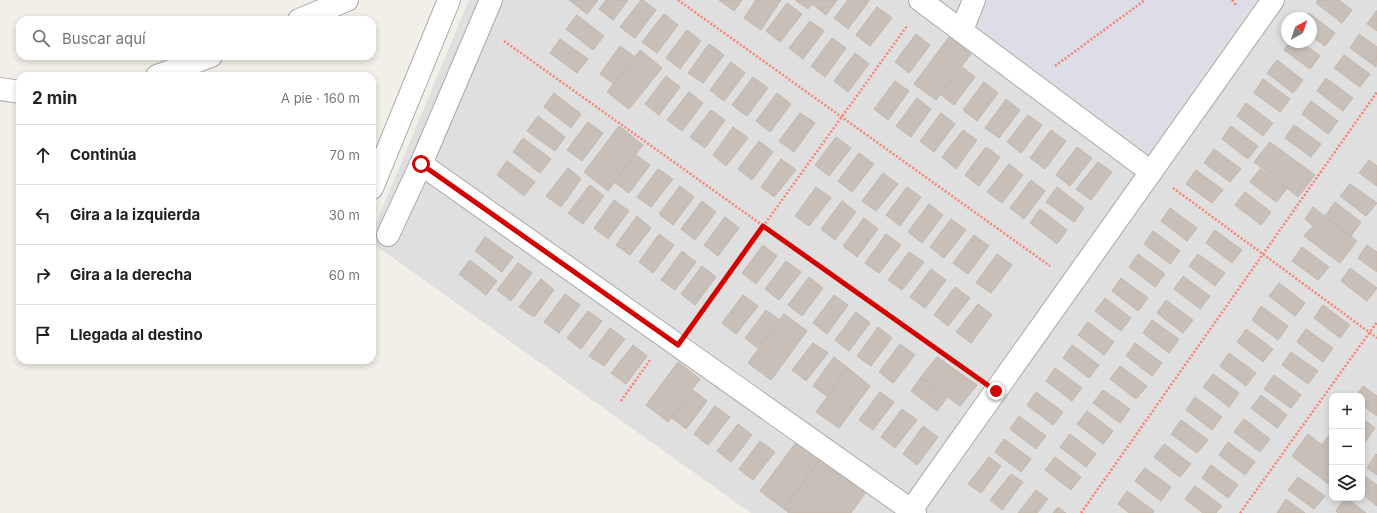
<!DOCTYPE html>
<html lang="es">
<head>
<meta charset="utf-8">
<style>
	body { margin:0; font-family:Inter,sans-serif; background:#f6f6f6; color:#222 }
	.controls { position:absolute; right:12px; bottom:12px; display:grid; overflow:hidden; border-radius:8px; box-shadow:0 2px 6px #0003 }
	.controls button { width:36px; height:36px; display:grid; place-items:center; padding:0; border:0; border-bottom:1px solid #e0e0e0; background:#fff; color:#222; font:20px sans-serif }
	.compass { position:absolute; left:1281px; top:12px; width:36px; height:36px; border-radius:50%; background:#fff; box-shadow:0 2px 6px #0003; rotate:40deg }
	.stop { position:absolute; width:12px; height:12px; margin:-9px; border:3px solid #d40000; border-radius:50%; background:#fff }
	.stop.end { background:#d40000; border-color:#fff; box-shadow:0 1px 4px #0008 }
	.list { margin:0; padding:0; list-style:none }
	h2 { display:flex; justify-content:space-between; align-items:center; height:52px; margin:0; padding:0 16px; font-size:17px }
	h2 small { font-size:13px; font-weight:400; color:#767676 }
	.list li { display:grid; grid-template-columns:26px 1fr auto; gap:12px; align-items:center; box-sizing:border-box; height:60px; padding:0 16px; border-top:1px solid #e0e0e0 }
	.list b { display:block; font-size:15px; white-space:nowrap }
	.list em { font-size:13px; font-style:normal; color:#767676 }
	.icon { flex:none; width:22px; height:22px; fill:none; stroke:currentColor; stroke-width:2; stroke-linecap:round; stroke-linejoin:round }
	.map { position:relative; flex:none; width:1377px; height:513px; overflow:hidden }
	.search { position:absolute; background:#fff; box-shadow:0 2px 6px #0003; left:16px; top:16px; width:360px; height:44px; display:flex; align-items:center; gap:10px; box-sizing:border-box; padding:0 14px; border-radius:12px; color:#767676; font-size:15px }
	.panel { position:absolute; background:#fff; box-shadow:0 2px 6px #0003; left:16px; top:72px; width:360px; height:292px; border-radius:12px }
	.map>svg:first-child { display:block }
	.residential { fill:#e0dfdf; fill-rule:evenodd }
	.plaza { fill:#dddde8 }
	.building { fill:#c7bfb8; stroke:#c4b6ab }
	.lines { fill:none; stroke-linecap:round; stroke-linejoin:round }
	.street-casing { stroke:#a9a9a9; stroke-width:24 }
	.path { stroke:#fa8072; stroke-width:2.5; stroke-dasharray:2 2; stroke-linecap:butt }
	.street { stroke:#fff; stroke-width:22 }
	.route { stroke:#d40000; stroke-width:5 }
</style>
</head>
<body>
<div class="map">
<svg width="1377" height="513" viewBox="0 0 1377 513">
	<rect width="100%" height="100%" fill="#f2efe9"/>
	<path class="residential" d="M469 0H1377V513H751L372 243V233ZM1287 18H1311V42H1287ZM1332 396H1362V498H1332Z"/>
	<path class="plaza" d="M989 0H1254L1150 152 977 28Z"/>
	<g class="building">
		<path d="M569 0H598L587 14Z"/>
		<path d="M606 0H628L613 20 599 9Z"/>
		<path d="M641 0H643L656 10 635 38 620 27Z"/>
		<path d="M719 0H742L734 11Z"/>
		<path d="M756 0H781L761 30 744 18Z"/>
		<path d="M795 0H815L808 9Z"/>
		<path d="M815 0H837L826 15 812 4Z"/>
		<path d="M848 0H868L869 1 848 29 834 18Z"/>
		<path d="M1318 0H1339L1352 10 1342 23 1316 3Z"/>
		<path d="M787 3 802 14 780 42 766 31Z"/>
		<path d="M877 7 892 18 870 46 856 35Z"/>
		<path d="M1376 11H1377V31L1367 24Z"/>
		<path d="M1309 13 1335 33 1325 46 1311 36V18H1305Z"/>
		<path d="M664 14 678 25 657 53 642 42Z"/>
		<path d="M577 15 604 36 593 50 566 29Z"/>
		<path d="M810 21 824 31 803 59 789 48Z"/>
		<path d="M687 30 701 41 680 69 666 58Z"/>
		<path d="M916 34 930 45 909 73 895 62Z"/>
		<path d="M1359 34 1377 47 1376 67 1350 48Z"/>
		<path d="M949 37 971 54 936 100 914 84Z"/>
		<path d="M832 38 846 48 825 77 811 66Z"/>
		<path d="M560 39 588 59 577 73 550 53Z"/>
		<path d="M1290 42H1301L1320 56 1310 69 1284 50Z"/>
		<path d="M709 44 724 55 703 83 688 73Z"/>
		<path d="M620 46 635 57 614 84 600 74Z"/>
		<path d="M640 50 662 68 629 109 607 92Z"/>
		<path d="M855 53 869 64 848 92 834 81Z"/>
		<path d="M1344 55 1370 74 1360 87 1334 68Z"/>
		<path d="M1277 60 1303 80 1293 93 1267 73Z"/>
		<path d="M731 62 745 73 724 101 710 90Z"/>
		<path d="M961 66 975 77 954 105 940 94Z"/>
		<path d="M666 76 680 87 659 115 645 104Z"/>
		<path d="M753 77 768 88 747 116 732 105Z"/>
		<path d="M1326 78 1353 98 1343 111 1317 91Z"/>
		<path d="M1263 79 1290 99 1280 112 1254 93Z"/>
		<path d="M895 81 909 91 888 120 874 109Z"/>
		<path d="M984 82 998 93 977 121 963 110Z"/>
		<path d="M689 92 703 103 682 131 667 120Z"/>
		<path d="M554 93 581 114 571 128 544 107Z"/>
		<path d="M777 93 791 104 770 132 756 121Z"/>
		<path d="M917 98 931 109 911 137 896 126Z"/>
		<path d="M1006 99 1020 110 999 138 985 128Z"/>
		<path d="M1311 101 1338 121 1328 134 1302 114Z"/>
		<path d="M1246 103 1273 123 1263 136 1237 116Z"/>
		<path d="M711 110 725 120 705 148 690 137Z"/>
		<path d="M800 113 815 123 794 152 779 141Z"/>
		<path d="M941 113 955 124 934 152 920 141Z"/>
		<path d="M1028 115 1042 125 1021 153 1007 142Z"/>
		<path d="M538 116 565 137 555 151 527 131Z"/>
		<path d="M588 122 603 133 582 161 567 150Z"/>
		<path d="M1294 125 1321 144 1311 157 1285 138Z"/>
		<path d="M619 126 643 145 608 191 584 172Z"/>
		<path d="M1231 126 1258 146 1248 159 1222 139Z"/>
		<path d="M733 127 748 138 726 166 713 155Z"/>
		<path d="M963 130 977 140 956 169 942 157Z"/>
		<path d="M1051 130 1066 141 1045 169 1030 158Z"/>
		<path d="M836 137 851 148 829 176 815 165Z"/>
		<path d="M523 138 551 159 540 173 513 152Z"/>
		<path d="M759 141 773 152 752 180 738 169Z"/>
		<path d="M1270 142 1315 175 1298 197 1254 162Z"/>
		<path d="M986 147 1000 157 979 186 965 175Z"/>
		<path d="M1077 147 1092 158 1070 186 1056 175Z"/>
		<path d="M1214 149 1241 169 1230 182 1204 163Z"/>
		<path d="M859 153 874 164 852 192 838 181Z"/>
		<path d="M635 154 650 165 629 193 614 182Z"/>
		<path d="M781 159 796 170 774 197 761 187Z"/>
		<path d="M1369 160 1377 166V186L1359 173Z"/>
		<path d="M507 161 535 182 524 196 497 175Z"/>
		<path d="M1098 162 1112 172 1091 200 1076 189Z"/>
		<path d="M1009 164 1023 175 1002 203 987 192Z"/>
		<path d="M568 168 581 179 561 207 546 196Z"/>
		<path d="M658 169 673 179 651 207 637 197Z"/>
		<path d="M1260 169 1287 189 1276 202 1250 182Z"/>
		<path d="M1196 170 1223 190 1212 203 1186 184Z"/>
		<path d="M883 173 898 184 876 211 862 201Z"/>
		<path d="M1031 180 1045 191 1024 219 1010 208Z"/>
		<path d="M1350 184 1377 203 1366 216 1340 196Z"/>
		<path d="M590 185 604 196 583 224 568 213Z"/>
		<path d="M680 186 694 197 673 225 659 214Z"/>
		<path d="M816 187 831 198 809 226 795 216Z"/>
		<path d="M907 187 921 197 900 226 886 215Z"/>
		<path d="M1057 187 1084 208 1074 222 1046 202Z"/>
		<path d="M1245 192 1271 212 1261 225 1235 205Z"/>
		<path d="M614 200 629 211 608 239 594 228Z"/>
		<path d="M702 201 716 212 695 240 681 229Z"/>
		<path d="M842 201 856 212 835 240 821 229Z"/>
		<path d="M1335 202 1361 222 1351 236 1325 216Z"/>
		<path d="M929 204 943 215 922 243 908 232Z"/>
		<path d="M1313 207 1357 241 1340 263 1304 236 1313 226 1305 219Z"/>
		<path d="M1170 208 1197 228 1187 241 1161 221Z"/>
		<path d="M1040 209 1067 230 1057 244 1030 223Z"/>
		<path d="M637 216 651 228 630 255 616 245Z"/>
		<path d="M725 217 739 228 718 256 704 245Z"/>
		<path d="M864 218 878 229 857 257 843 246Z"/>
		<path d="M951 219 966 230 944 258 930 247Z"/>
		<path d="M1215 230 1242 250 1232 263 1206 243Z"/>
		<path d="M1153 231 1180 251 1170 264 1144 244Z"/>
		<path d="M659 234 674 245 653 273 639 262Z"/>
		<path d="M886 234 901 245 879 273 865 263Z"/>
		<path d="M974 235 989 246 968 274 953 263Z"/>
		<path d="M485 237 513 257 502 272 475 251Z"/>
		<path d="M763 245 777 256 756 284 742 273Z"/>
		<path d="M1367 245 1377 252V272L1358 258Z"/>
		<path d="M1302 247 1329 267 1318 280 1292 261Z"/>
		<path d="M682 251 696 262 675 290 661 280Z"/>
		<path d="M909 252 924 262 902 290 888 280Z"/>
		<path d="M997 254 1012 265 991 293 976 283Z"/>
		<path d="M1138 254 1165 274 1155 287 1129 267Z"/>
		<path d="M1198 254 1225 273 1215 286 1189 266Z"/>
		<path d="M470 260 497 281 486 295 459 274Z"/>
		<path d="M786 261 801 272 779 300 765 289Z"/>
		<path d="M518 263 532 273 511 301 497 290Z"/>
		<path d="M702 266 716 277 695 305 681 294Z"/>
		<path d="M1350 268 1377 288 1367 301 1341 281Z"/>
		<path d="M931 269 946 280 925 308 910 297Z"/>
		<path d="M1183 276 1210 296 1200 309 1174 289Z"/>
		<path d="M809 277 823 288 802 316 788 305Z"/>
		<path d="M1121 278 1148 298 1138 311 1112 291Z"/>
		<path d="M541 279 554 290 534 317 519 307Z"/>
		<path d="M1279 283 1305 303 1295 316 1269 296Z"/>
		<path d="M955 287 970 298 948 326 934 315Z"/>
		<path d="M565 294 580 305 559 333 544 322Z"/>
		<path d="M743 295 758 306 736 334 722 323Z"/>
		<path d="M834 295 848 305 827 334 813 323Z"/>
		<path d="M1105 298 1131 318 1121 331 1095 311Z"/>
		<path d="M1166 300 1193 320 1183 333 1157 313Z"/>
		<path d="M978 304 992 315 971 343 956 332Z"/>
		<path d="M1323 305 1350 325 1340 338 1314 318Z"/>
		<path d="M1261 306 1288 326 1278 340 1252 320Z"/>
		<path d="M766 310 780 320 759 349 745 338Z"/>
		<path d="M588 311 602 321 581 349 567 338Z"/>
		<path d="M856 312 870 323 849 351 835 340Z"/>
		<path d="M784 314 807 331 771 380 748 363Z"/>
		<path d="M1152 320 1179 339 1169 353 1143 333Z"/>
		<path d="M1088 322 1114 342 1104 355 1078 335Z"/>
		<path d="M878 327 892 338 871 366 857 356Z"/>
		<path d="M610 328 625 339 604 366 589 356Z"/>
		<path d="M1246 329 1273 349 1263 362 1237 342Z"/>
		<path d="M1306 329 1333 348 1323 362 1297 342Z"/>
		<path d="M813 343 828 353 806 381 792 370Z"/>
		<path d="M1135 343 1162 363 1152 376 1126 356Z"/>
		<path d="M900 344 915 355 893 383 879 372Z"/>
		<path d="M633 345 647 356 626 384 611 373Z"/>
		<path d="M1072 345 1099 365 1089 378 1063 358Z"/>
		<path d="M1291 352 1318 371 1308 384 1282 365Z"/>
		<path d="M1229 353 1256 373 1246 386 1220 366Z"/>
		<path d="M834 357 848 368 827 396 813 386Z"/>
		<path d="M937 357 977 385 960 406 921 377Z"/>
		<path d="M678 362 700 379 668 422 646 405Z"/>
		<path d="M1120 366 1147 386 1136 399 1110 379Z"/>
		<path d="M848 368 870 386 839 428 816 412Z"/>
		<path d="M1055 368 1082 388 1072 401 1046 381Z"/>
		<path d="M1213 374 1239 393 1229 407 1203 387Z"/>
		<path d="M1274 375 1301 395 1291 408 1264 389Z"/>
		<path d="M921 377 947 398 937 411 911 391Z"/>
		<path d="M1363 386 1377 396V416L1362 405V396H1356Z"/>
		<path d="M693 390 707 401 686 429 672 418Z"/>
		<path d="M1103 390 1130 409 1120 423 1093 403Z"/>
		<path d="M880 392 894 402 873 430 859 420Z"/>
		<path d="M1036 392 1063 412 1053 425 1027 405Z"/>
		<path d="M1261 395 1287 415 1277 428 1251 408Z"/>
		<path d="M1195 397 1222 417 1212 430 1186 410Z"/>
		<path d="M715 406 730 417 708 445 694 434Z"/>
		<path d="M902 409 917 420 895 448 881 437Z"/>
		<path d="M1087 411 1113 431 1103 444 1077 424Z"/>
		<path d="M1019 416 1046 436 1036 449 1010 429Z"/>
		<path d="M1362 418 1375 428 1365 442 1362 440Z"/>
		<path d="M1244 419 1270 439 1260 452 1234 432Z"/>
		<path d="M1181 420 1208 440 1197 453 1171 434Z"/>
		<path d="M738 424 752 435 731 462 717 451Z"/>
		<path d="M923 426 938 437 917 465 903 454Z"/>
		<path d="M1331 432H1332V453L1322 445Z"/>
		<path d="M1070 434 1096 454 1086 467 1060 447Z"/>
		<path d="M1308 434 1332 453 1331 486 1292 456Z"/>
		<path d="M1004 439 1031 459 1021 472 995 452Z"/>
		<path d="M760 441 775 452 753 480 739 469Z"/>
		<path d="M797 441 821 458 784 509 760 491Z"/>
		<path d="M1228 442 1255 462 1245 475 1219 455Z"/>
		<path d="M1164 444 1191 464 1180 477 1154 457Z"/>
		<path d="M1376 454 1377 455V475L1367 468Z"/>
		<path d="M989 457 1001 466 981 493 968 484Z"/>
		<path d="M1055 457 1081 477 1071 490 1045 470Z"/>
		<path d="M821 458 866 492 851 513H789L784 509Z"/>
		<path d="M1211 465 1238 485 1228 498 1202 478Z"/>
		<path d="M1145 468 1171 487 1161 501 1135 481Z"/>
		<path d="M1011 474 1023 482 1002 510 990 500Z"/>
		<path d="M1362 474 1377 485V506L1362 494Z"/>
		<path d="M1298 477 1325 496 1314 509 1288 490Z"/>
		<path d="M1195 486 1222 506 1216 513H1203L1185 499Z"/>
		<path d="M1036 490 1048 499 1037 513H1018Z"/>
		<path d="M1127 491 1154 511 1153 513H1129L1118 504Z"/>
		<path d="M1345 498H1346L1366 513H1338L1336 511Z"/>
		<path d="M1286 499 1305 513H1277Z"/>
		<path d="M1058 507 1066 513H1053Z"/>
	</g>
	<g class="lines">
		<g class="street-casing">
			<g id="street">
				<path d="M920 0 1151 172"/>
				<path d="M299 20 347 0"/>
				<path d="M962 30 974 0"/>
				<path d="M157 76 211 56"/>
				<path d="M0 89 20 92"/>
				<path d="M421 164 915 513"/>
				<path d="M372 188 449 0"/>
				<path d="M388 235 421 164 491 0"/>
				<path d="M909 513 1273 0"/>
			</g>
		</g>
		<g class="path">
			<path d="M678 0 1050 266"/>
			<path d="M1232 0 1236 5"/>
			<path d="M504 41 974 376"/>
			<path d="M1055 66 1145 0"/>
			<path d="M1173 188 1377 338"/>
			<path d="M693 324 907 26"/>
			<path d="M621 401 650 360"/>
			<path d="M1081 513 1377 92"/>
			<path d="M1240 513 1377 322"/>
		</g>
		<use href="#street" class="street"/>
	</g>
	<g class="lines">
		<path class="route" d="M421 164 678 345 763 226 996 391"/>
	</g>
</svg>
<div class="controls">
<button>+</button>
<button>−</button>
<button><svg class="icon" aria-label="layers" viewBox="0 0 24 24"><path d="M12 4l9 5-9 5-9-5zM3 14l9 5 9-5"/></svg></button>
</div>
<svg class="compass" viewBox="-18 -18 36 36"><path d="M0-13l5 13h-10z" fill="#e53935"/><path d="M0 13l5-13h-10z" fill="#767676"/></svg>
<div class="stop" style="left:421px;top:164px"></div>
<div class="stop end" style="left:996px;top:391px"></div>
<div class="search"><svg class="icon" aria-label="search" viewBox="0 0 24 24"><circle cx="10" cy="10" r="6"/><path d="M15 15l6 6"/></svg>Buscar aquí</div>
<section class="panel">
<h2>2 min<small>A pie · 160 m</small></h2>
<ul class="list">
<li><svg class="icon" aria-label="ahead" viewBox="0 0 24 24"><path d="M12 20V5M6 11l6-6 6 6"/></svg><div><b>Continúa</b></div><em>70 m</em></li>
<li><svg class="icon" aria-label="left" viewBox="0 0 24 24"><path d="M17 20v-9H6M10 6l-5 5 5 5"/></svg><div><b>Gira a la izquierda</b></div><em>30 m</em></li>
<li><svg class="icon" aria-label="right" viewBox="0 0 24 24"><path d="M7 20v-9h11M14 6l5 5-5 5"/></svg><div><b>Gira a la derecha</b></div><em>60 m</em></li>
<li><svg class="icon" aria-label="arrive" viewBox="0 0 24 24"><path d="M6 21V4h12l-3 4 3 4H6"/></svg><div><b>Llegada al destino</b></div></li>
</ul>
</section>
</div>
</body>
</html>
